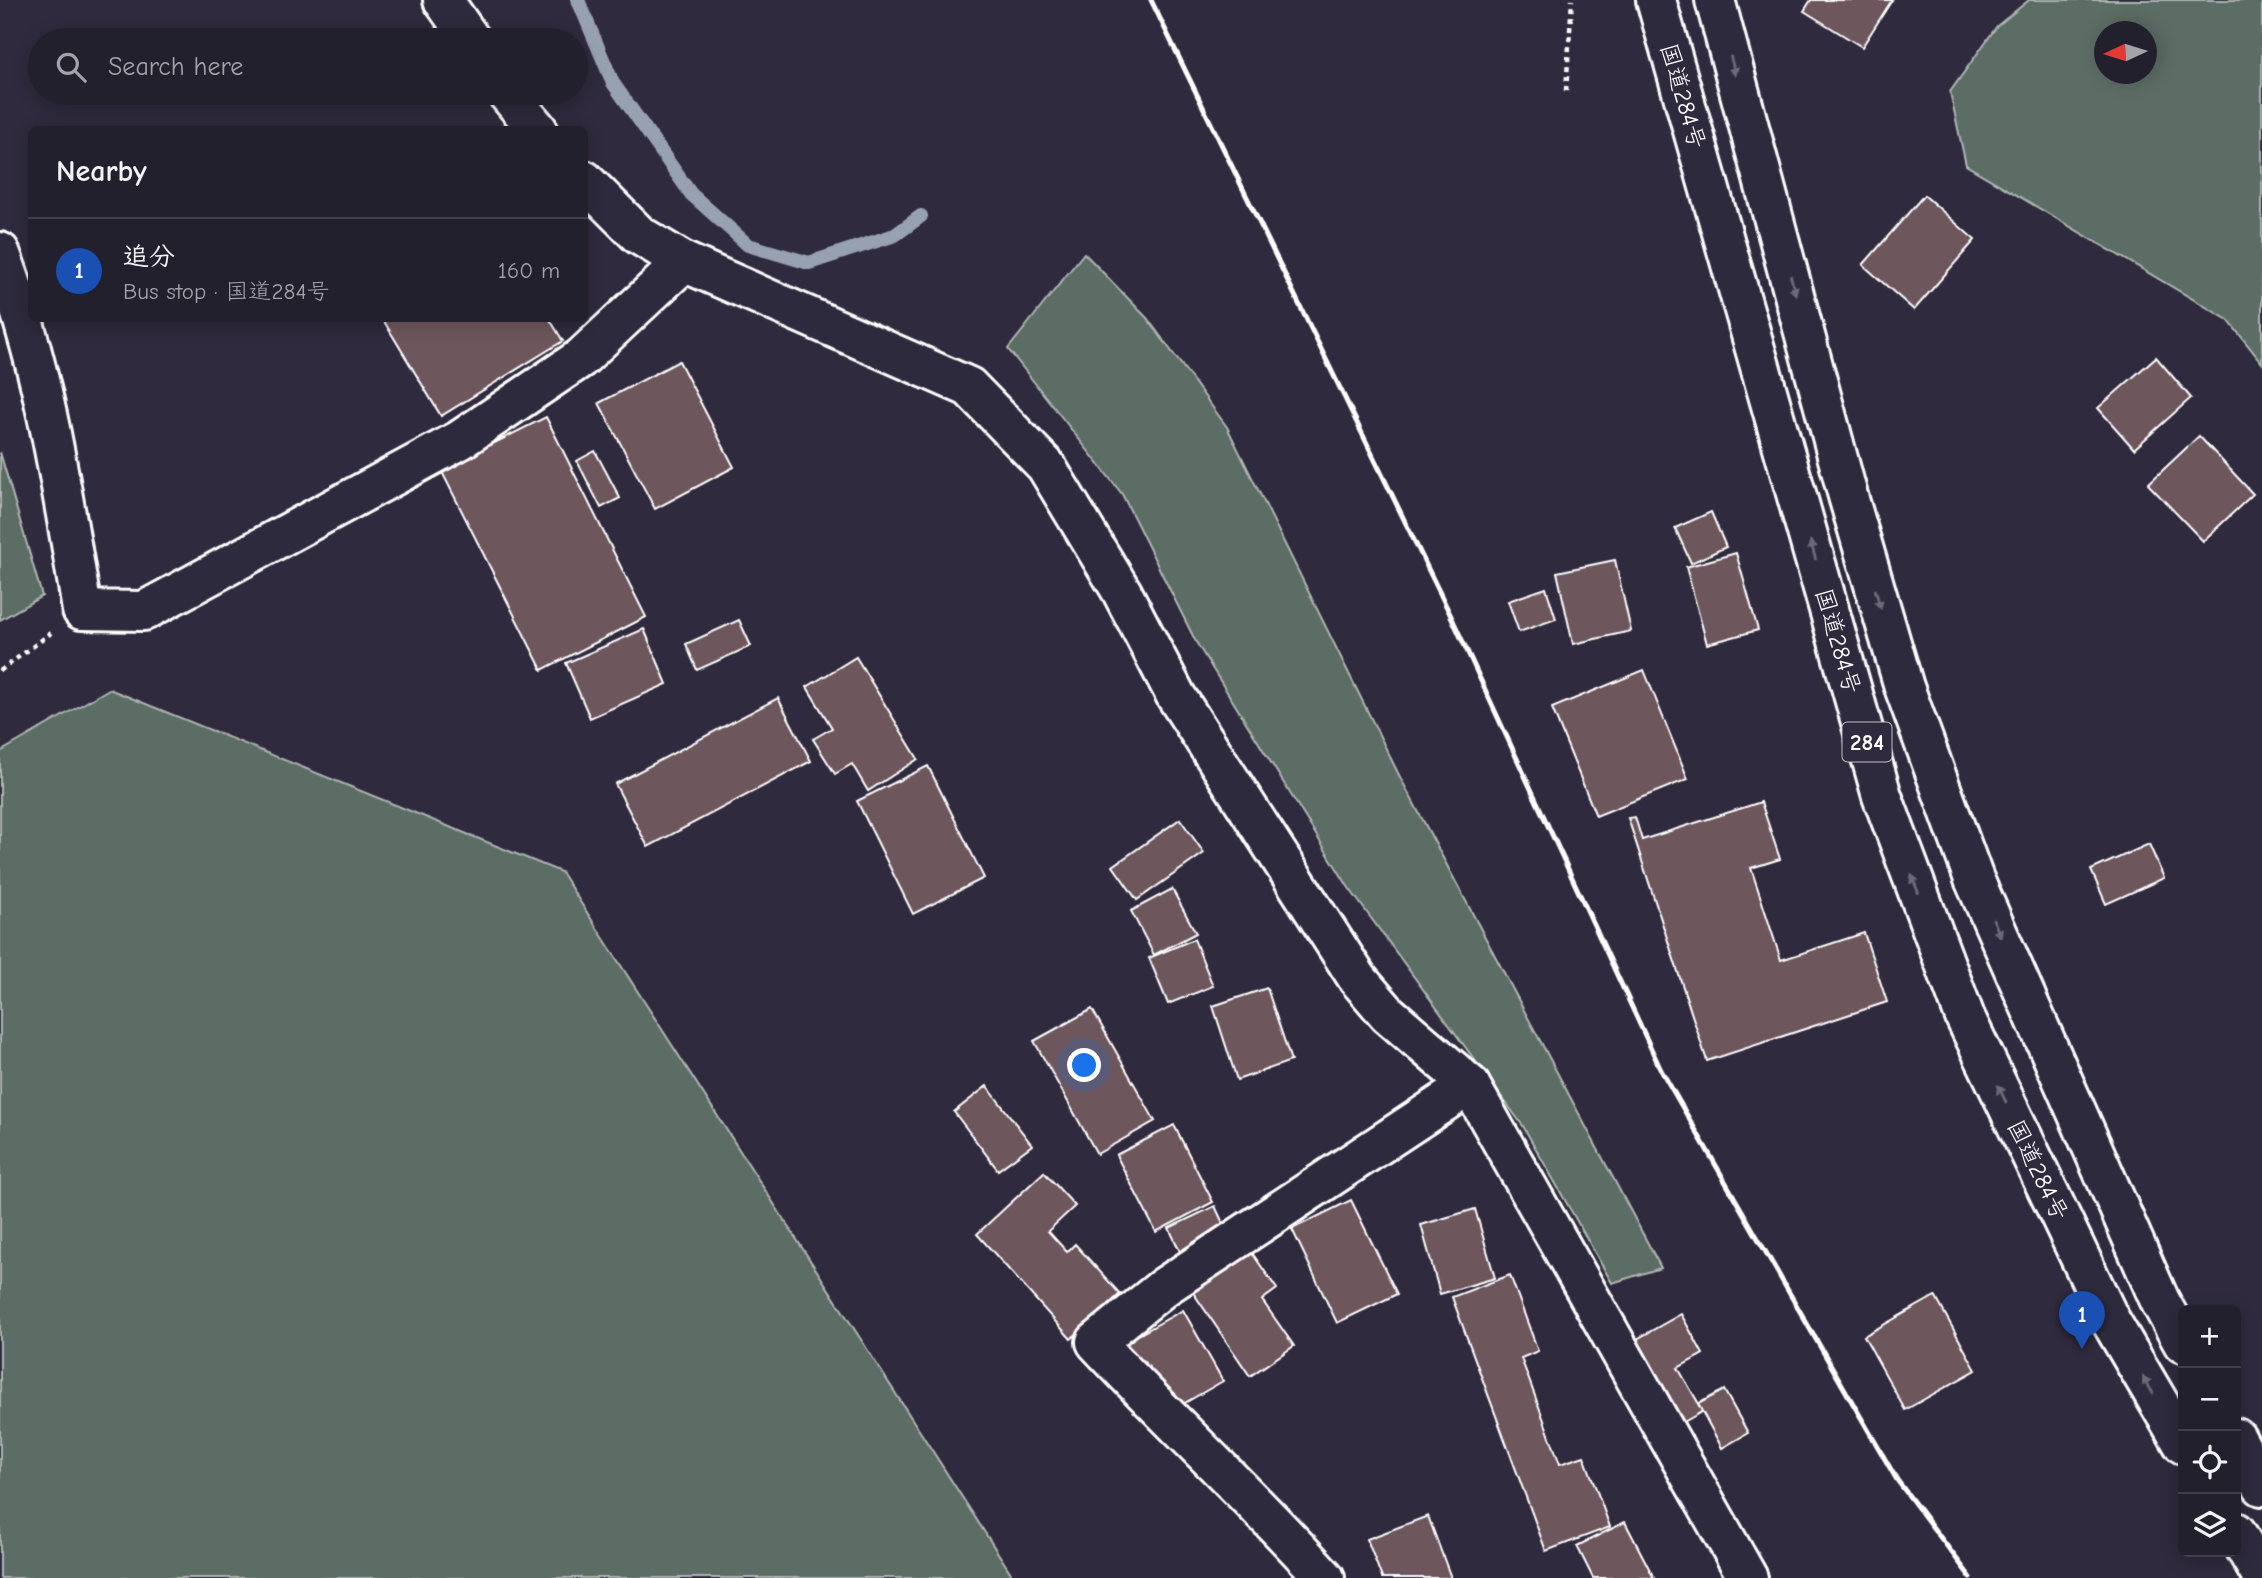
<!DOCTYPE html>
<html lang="en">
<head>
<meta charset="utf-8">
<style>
	body { margin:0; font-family:"Comic Neue","Klee One",sans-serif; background:#2b2836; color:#f1f3f6 }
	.controls { position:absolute; right:21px; bottom:21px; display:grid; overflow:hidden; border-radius:10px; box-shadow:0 4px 18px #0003 }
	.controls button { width:63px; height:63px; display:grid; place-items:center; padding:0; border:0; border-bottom:2px solid #403e4a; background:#23202e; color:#f1f3f6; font:35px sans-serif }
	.compass { position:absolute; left:2094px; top:21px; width:63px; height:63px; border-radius:50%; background:#23202e; box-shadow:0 4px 18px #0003; rotate:266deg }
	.you { position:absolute; left:1085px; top:1066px; width:24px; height:24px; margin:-18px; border:5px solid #fff; border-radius:50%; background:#1a73e8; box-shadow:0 0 0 10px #1a73e833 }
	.badge { display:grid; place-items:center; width:46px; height:46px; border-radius:50%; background:#ffd166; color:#fff; font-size:23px; font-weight:700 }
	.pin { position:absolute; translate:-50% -58px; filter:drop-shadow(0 2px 4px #0008) }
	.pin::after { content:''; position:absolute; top:37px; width:24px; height:21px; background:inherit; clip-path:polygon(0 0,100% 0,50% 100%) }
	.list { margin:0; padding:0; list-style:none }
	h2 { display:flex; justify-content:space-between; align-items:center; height:91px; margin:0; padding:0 28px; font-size:30px }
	h2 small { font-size:23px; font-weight:400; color:#a3a3aa }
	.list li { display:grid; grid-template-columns:46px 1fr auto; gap:21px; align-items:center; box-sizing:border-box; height:105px; padding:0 28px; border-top:2px solid #403e4a }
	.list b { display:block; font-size:26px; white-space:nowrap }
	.list p { margin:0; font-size:23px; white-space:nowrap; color:#a3a3aa }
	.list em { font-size:23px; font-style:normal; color:#a3a3aa }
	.icon { flex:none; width:38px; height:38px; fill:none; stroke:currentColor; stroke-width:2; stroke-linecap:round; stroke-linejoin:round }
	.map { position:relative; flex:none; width:2262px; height:1578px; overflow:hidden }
	.search { position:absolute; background:#23202e; box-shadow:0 4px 18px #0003; left:28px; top:28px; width:560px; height:77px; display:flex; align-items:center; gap:18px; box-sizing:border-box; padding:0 24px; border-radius:38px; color:#a3a3aa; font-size:26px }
	.panel { position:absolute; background:#23202e; box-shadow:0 4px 18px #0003; left:28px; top:126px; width:560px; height:196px; border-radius:10px }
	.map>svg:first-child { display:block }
	.green { fill:#5c6d65; stroke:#aeb6b2; stroke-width:2; fill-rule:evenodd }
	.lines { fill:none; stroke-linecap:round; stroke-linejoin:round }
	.stream { stroke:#98a1b1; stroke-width:14 }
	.building { fill:#6d565c; stroke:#fff; stroke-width:2 }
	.minor-casing { stroke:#fff; stroke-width:44 }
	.highway-casing { stroke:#fff; stroke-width:44 }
	.path { stroke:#fff; stroke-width:4.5; stroke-dasharray:5 5; stroke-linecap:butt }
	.minor { stroke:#2f2a3d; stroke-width:38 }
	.highway { stroke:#2f2a3d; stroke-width:38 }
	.rail { stroke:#fff; stroke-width:5 }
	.oneway { fill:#6d6a77 }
	.labels { text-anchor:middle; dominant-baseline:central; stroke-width:5; stroke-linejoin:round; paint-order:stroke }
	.shield { fill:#2f2a3d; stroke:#c1bfc5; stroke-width:2 }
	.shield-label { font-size:23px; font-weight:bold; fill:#fff }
	.street-label { font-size:24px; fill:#fff; stroke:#2f2a3d }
</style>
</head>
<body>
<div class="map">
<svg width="2262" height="1578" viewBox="0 0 2262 1578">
	<rect width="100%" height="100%" fill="#2f2a3d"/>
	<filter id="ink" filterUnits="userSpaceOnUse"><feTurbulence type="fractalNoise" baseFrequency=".0143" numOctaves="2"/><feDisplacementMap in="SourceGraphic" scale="14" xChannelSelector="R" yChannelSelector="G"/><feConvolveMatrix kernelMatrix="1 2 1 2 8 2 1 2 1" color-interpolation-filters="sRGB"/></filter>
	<g filter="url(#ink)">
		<g class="green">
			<path d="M2029 0H2262V363L2228 320 1966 165 1950 92 1997 26ZM2104 32H2146V74H2104Z"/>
			<path d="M1084 253 1147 318 1227 427 1401 779 1661 1268 1612 1283 1523 1126 1349 888 1196 642 1122 494 1008 349Z"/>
			<path d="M0 452 42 596 0 620Z"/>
			<path d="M109 689 561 872 1014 1578H0V752Z"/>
		</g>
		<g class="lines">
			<path class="stream" d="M578 0 613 83 691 194 748 245 809 263 895 235 921 216"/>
		</g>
		<g class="building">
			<path d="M1811 0H1892L1862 47 1804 11Z"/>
			<path d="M1924 195 1975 240 1914 310 1863 265Z"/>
			<path d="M382 318H549L563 341 441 416Z"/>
			<path d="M2156 357 2191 398 2134 449 2098 408Z"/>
			<path d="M679 361 734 467 655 509 599 403Z"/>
			<path d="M546 417 646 617 542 670 441 470Z"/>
			<path d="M2199 436 2253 494 2203 541 2148 484Z"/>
			<path d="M595 451 620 498 601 508 577 461Z"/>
			<path d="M1711 512 1726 547 1691 563 1675 528Z"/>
			<path d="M1736 553 1758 630 1707 644 1686 567Z"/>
			<path d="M1615 560 1631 631 1573 644 1557 572Z"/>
			<path d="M1546 588 1556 619 1519 632 1508 601Z"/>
			<path d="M739 620 751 646 697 670 686 644Z"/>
			<path d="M644 629 667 684 590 718 566 663Z"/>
			<path d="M856 657 918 759 868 791 852 764 835 774 813 739 832 728 807 687Z"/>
			<path d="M1644 670 1688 779 1596 816 1552 708Z"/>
			<path d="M778 698 811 761 648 847 615 784Z"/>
			<path d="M928 766 984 878 913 914 857 801Z"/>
			<path d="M1761 802 1780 859 1751 868 1781 960 1864 933 1887 1002 1707 1061 1628 818 1635 817 1642 840Z"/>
			<path d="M1180 819 1204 853 1137 900 1113 866Z"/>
			<path d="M2149 844 2164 878 2106 904 2091 870Z"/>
			<path d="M1172 889 1196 933 1154 955 1131 911Z"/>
			<path d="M1194 939 1213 986 1168 1004 1149 958Z"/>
			<path d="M1267 988 1291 1061 1237 1080 1213 1006Z"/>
			<path d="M1092 1009 1155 1121 1097 1154 1034 1041Z"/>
			<path d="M987 1086 1032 1145 998 1170 954 1112Z"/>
			<path d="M1174 1125 1213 1202 1156 1232 1116 1155Z"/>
			<path d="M1044 1172 1075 1206 1048 1231 1067 1252 1075 1244 1120 1294 1071 1339 977 1234Z"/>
			<path d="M1351 1200 1397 1294 1337 1323 1292 1229Z"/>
			<path d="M1215 1206 1229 1236 1183 1258 1169 1228Z"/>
			<path d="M1475 1209 1495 1278 1440 1294 1421 1225Z"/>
			<path d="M1250 1250 1277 1289 1262 1300 1294 1346 1250 1376 1192 1291Z"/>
			<path d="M1510 1275 1538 1351 1521 1358 1560 1464 1584 1456 1610 1527 1546 1551 1452 1297Z"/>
			<path d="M1935 1296 1976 1370 1905 1410 1864 1336Z"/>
			<path d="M1183 1310 1223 1381 1176 1408 1117 1347Z"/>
			<path d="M1681 1314 1703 1354 1678 1368 1703 1411 1656 1438 1609 1355Z"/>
			<path d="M1724 1390 1748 1433 1722 1448 1698 1404Z"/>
			<path d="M1428 1516 1451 1578H1382L1367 1539Z"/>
			<path d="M1625 1522 1654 1578H1593L1577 1546Z"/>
		</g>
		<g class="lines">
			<g class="minor-casing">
				<g id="minor">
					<path d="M443 0 471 40"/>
					<path d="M507 93 538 130"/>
					<path d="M584 180 639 235 684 262 969 387 1046 466 1122 592 1176 696 1358 979 1388 1014 1470 1085 1748 1578"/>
					<path d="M0 252C44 367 62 489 82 610L144 611 460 440 581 358 684 262"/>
					<path d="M1325 1578C1251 1496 1170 1422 1096 1342L1164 1287 1470 1085"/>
				</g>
			</g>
			<g class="highway-casing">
				<g id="highway">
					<path d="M1656 0 1882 796 1965 1017 2109 1318 2183 1444"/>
					<path d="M1715 0 1848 496 1904 687 1974 879 2160 1301 2183 1343"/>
					<path d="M2236 1438 2262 1486"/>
					<path d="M2236 1532 2262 1577"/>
				</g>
			</g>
			<g class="path">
				<path d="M1566 91 1572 0"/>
				<path d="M0 671 51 633"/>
			</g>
			<use href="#minor" class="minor"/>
			<use href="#highway" class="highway"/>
			<path class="rail" d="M1151 0 1451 616 1661 1070 1897 1480 1971 1578"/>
		</g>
		<defs><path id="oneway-solid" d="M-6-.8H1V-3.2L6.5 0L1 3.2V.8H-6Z" transform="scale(1.75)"/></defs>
		<g class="oneway">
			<use href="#oneway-solid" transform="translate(1733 66) rotate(75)"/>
			<use href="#oneway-solid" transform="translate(1793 285) rotate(75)"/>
			<use href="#oneway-solid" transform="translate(1813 550) rotate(-106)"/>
			<use href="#oneway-solid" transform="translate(1878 599) rotate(74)"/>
			<use href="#oneway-solid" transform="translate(1915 884) rotate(-111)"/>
			<use href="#oneway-solid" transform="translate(1997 928) rotate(66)"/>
			<use href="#oneway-solid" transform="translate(2002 1094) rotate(-116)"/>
			<use href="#oneway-solid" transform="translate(2148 1385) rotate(-121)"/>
		</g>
	</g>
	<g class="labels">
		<rect class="shield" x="1842.5" y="722.5" width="49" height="39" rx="5"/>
		<g class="shield-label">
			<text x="1867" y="742">284</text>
		</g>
		<g class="street-label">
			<text transform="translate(1683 96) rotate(74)">国道284号</text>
			<text transform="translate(1838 641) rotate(74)">国道284号</text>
			<text transform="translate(2038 1170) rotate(64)">国道284号</text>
		</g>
	</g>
</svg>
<div class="controls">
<button>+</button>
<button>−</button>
<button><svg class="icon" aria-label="locate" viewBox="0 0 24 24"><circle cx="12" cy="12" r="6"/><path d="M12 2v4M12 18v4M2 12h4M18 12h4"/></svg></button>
<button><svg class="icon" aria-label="layers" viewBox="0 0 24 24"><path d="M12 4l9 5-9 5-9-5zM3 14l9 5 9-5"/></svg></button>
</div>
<svg class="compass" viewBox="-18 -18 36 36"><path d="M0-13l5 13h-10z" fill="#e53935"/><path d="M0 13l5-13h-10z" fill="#a3a3aa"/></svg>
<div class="you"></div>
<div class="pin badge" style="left:2082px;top:1349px;background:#1a4fb4">1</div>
<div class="search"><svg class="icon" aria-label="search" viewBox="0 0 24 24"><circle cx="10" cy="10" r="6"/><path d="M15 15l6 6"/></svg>Search here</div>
<section class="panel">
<h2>Nearby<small></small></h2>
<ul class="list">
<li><span class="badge" style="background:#1a4fb4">1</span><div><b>追分</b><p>Bus stop · 国道284号</p></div><em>160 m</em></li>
</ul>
</section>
</div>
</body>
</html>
